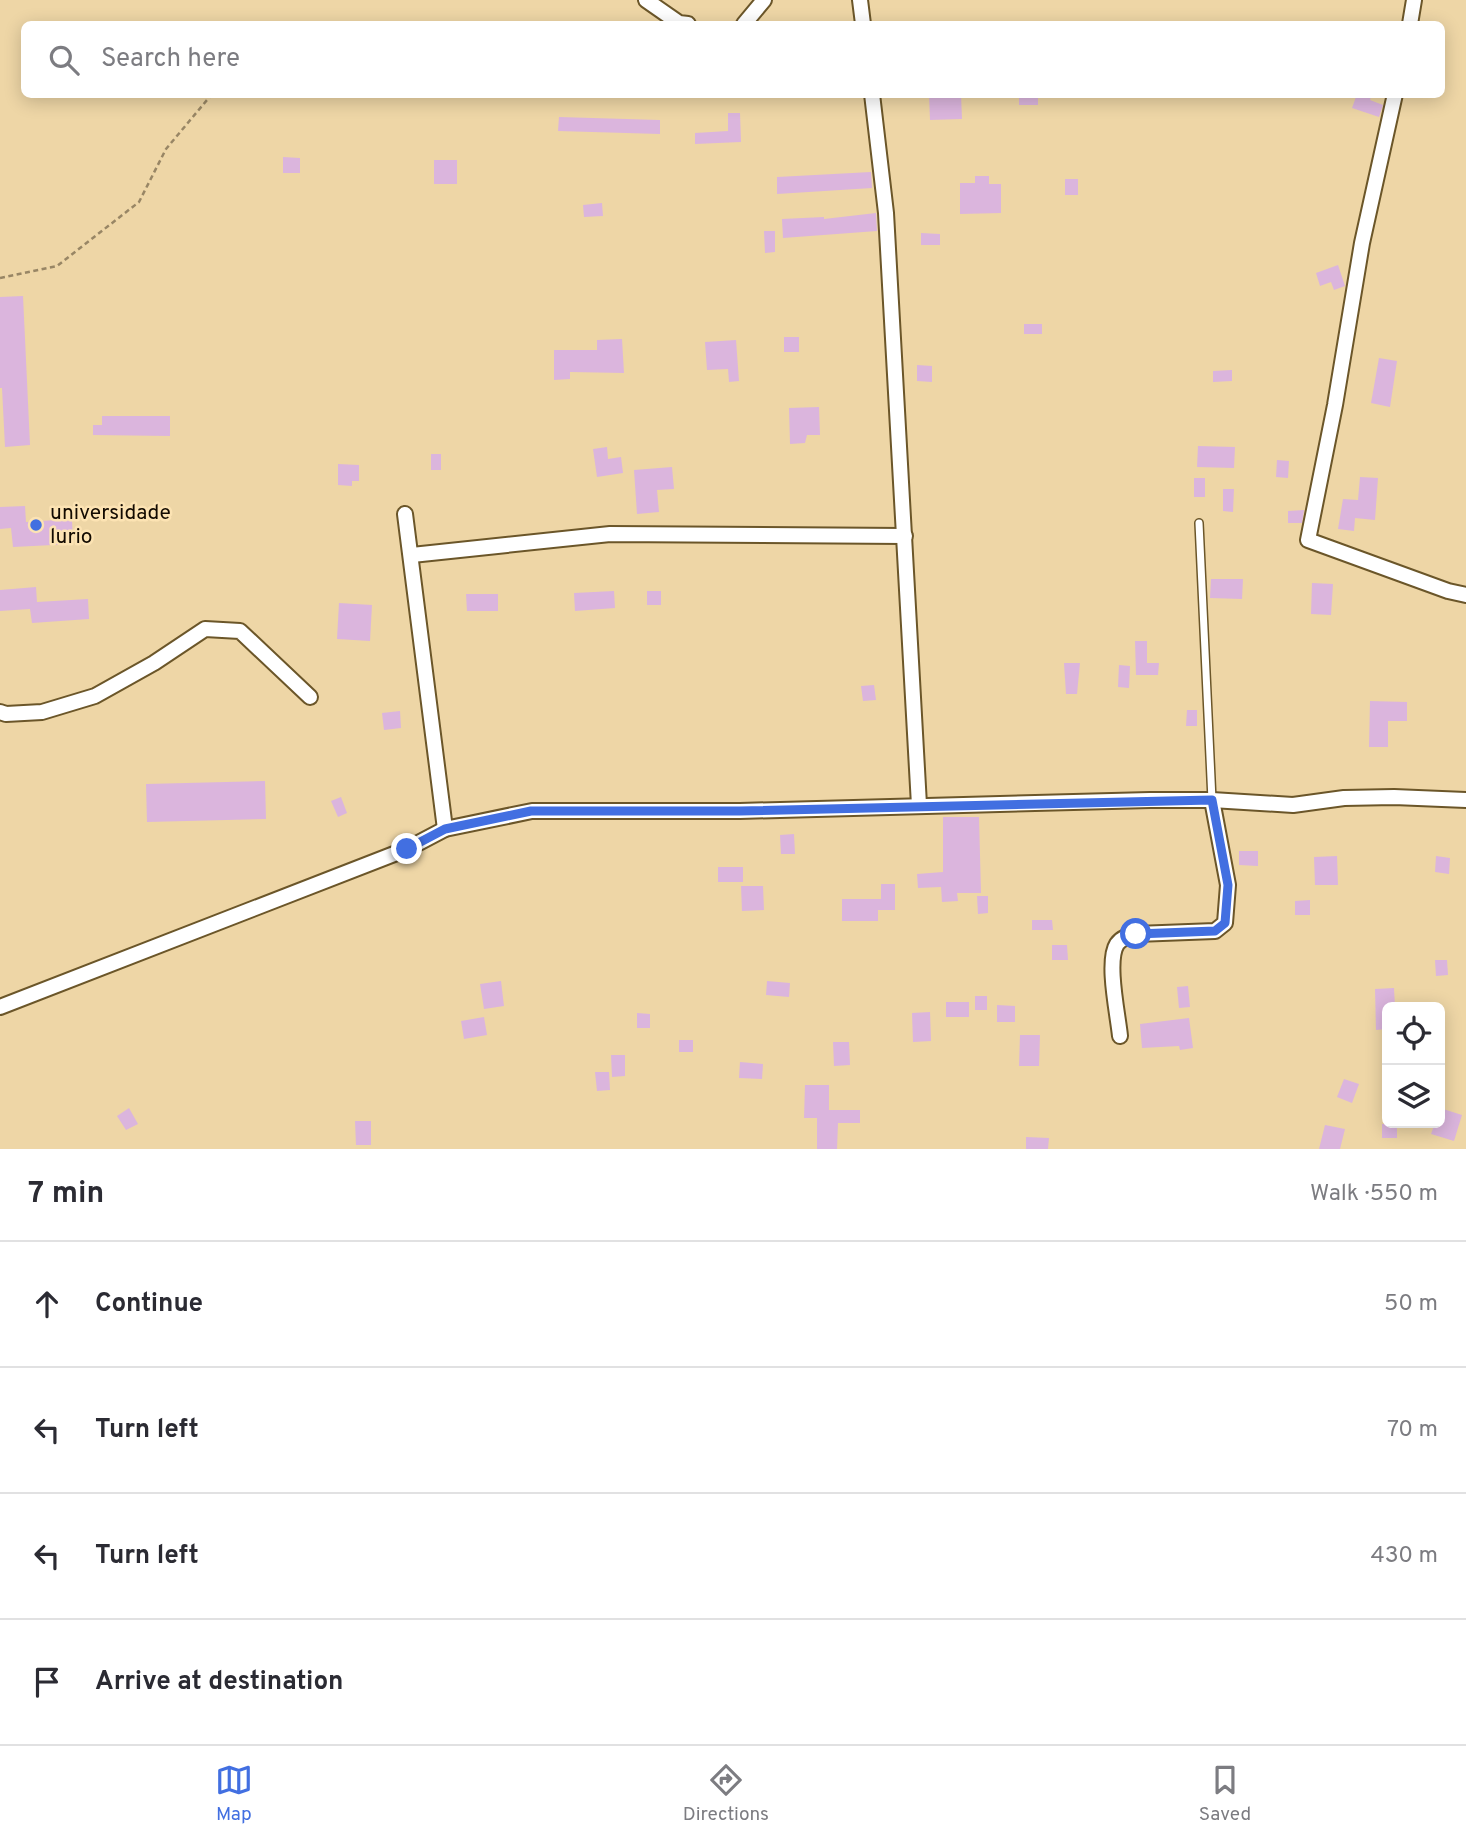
<!DOCTYPE html>
<html lang="en">
<head>
<meta charset="utf-8">
<style>
	body { margin:0; font-family:Overpass,sans-serif; background:#f2f2f3; color:#2b2b33 }
	.controls { position:absolute; right:21px; bottom:21px; display:grid; overflow:hidden; border-radius:10px; box-shadow:0 4px 18px #0003 }
	.controls button { width:63px; height:63px; display:grid; place-items:center; padding:0; border:0; border-bottom:2px solid #e1e1e2; background:#fff; color:#2b2b33; font:35px sans-serif }
	.stop { position:absolute; width:21px; height:21px; margin:-16px; border:5px solid #426fe1; border-radius:50%; background:#fff }
	.stop.end { background:#426fe1; border-color:#fff; box-shadow:0 2px 7px #0008 }
	.list { margin:0; padding:0; list-style:none }
	h2 { display:flex; justify-content:space-between; align-items:center; height:91px; margin:0; padding:0 28px; font-size:30px }
	h2 small { font-size:23px; font-weight:400; color:#7c7c81 }
	.list li { display:grid; grid-template-columns:46px 1fr auto; gap:21px; align-items:center; box-sizing:border-box; height:126px; padding:0 28px; border-top:2px solid #e1e1e2 }
	.list b { display:block; font-size:26px; white-space:nowrap }
	.list em { font-size:23px; font-style:normal; color:#7c7c81 }
	.icon { flex:none; width:38px; height:38px; fill:none; stroke:currentColor; stroke-width:2; stroke-linecap:round; stroke-linejoin:round }
	.map { position:relative; flex:none; width:1466px; height:1149px; overflow:hidden }
	.search { position:absolute; background:#fff; box-shadow:0 4px 18px #0003; left:21px; right:21px; top:21px; height:77px; display:flex; align-items:center; gap:18px; box-sizing:border-box; padding:0 24px; border-radius:10px; color:#7c7c81; font-size:26px }
	.sheet { height:595px; background:#fff }
	nav { display:flex; justify-content:space-around; align-items:center; box-sizing:border-box; height:98px; border-top:2px solid #e1e1e2; background:#fff; font-size:19px; color:#7c7c81 }
	nav a { display:grid; justify-items:center; gap:4px }
	nav .on { color:#426fe1 }
	.map>svg:first-child { display:block }
	.building { fill:#dbb5dd }
	.lines { fill:none; stroke-linecap:round; stroke-linejoin:round }
	.lane-casing { stroke:#6b5629; stroke-width:10 }
	.street-casing { stroke:#6b5629; stroke-width:18 }
	.path { stroke:#988665; stroke-width:2.5; stroke-dasharray:5 3.5; stroke-linecap:butt }
	.lane { stroke:#fff; stroke-width:7 }
	.street { stroke:#fff; stroke-width:14 }
	.route { stroke:#426fe1; stroke-width:9 }
	.poi-dot { fill:#426fe1; stroke:#fce3b3; stroke-width:2.5 }
	.labels { text-anchor:middle; dominant-baseline:central; stroke-width:5; stroke-linejoin:round; paint-order:stroke }
	.poi-label { font-size:21px; fill:#120a00; stroke:#fce3b3; text-anchor:start }
</style>
</head>
<body>
<div class="map">
<svg width="1466" height="1149" viewBox="0 0 1466 1149">
	<rect width="100%" height="100%" fill="#eed6a6"/>
	<g class="building">
		<path d="M929 94H961L962 119 930 120Z"/>
		<rect x="1019" y="94" width="19" height="11"/>
		<path d="M1357 94H1372L1370 100 1383 105 1379 117 1352 108Z"/>
		<path d="M728 113H740L741 142 695 144V133L728 131Z"/>
		<path d="M559 117 660 120V134L558 131Z"/>
		<path d="M283 157 300 158V173H283Z"/>
		<rect x="434" y="160" width="23" height="24"/>
		<path d="M871 172 872 188 777 194V177Z"/>
		<path d="M975 176H989V184H1001V213L960 214V183H975Z"/>
		<rect x="1065" y="179" width="13" height="16"/>
		<path d="M602 203 603 216 584 217 583 205Z"/>
		<path d="M876 213 877 231 783 238 782 219 824 217V219Z"/>
		<path d="M764 231H775V252L765 253Z"/>
		<path d="M921 233 940 234V245H921Z"/>
		<path d="M1338 265 1345 286 1334 290 1331 282 1320 286 1316 273Z"/>
		<path d="M23 296 30 445 5 447 2 388H0V297Z"/>
		<rect x="1024" y="324" width="18" height="10"/>
		<rect x="784" y="337" width="15" height="15"/>
		<path d="M622 339 624 373 570 372V379L554 380V350H597V340Z"/>
		<path d="M736 340 739 381 729 382 728 369 707 370 705 342Z"/>
		<path d="M1379 358 1397 361 1390 407 1371 403Z"/>
		<path d="M917 365 932 366V382L917 381Z"/>
		<path d="M1232 370V381L1213 382V371Z"/>
		<path d="M819 407 820 435H807L805 443 790 444 789 408Z"/>
		<path d="M102 416H170V436L93 435V425H102Z"/>
		<path d="M1198 446 1235 447 1234 468 1197 467Z"/>
		<path d="M607 447 608 459 621 457 623 473 597 477 593 449Z"/>
		<rect x="431" y="454" width="10" height="16"/>
		<path d="M1277 460 1289 461 1288 478 1276 477Z"/>
		<path d="M338 464 359 465V481H352V486L338 485Z"/>
		<path d="M672 467 674 489 657 490 659 512 637 514 634 470Z"/>
		<path d="M1360 477 1378 478 1375 520 1355 518 1354 531 1338 529 1343 499 1358 500Z"/>
		<rect x="1194" y="478" width="11" height="19"/>
		<path d="M1223 489H1234L1233 512 1223 511Z"/>
		<path d="M25 506 26 522 72 519 73 544 13 547 11 528 0 529V507Z"/>
		<path d="M1304 510 1302 523H1288V511Z"/>
		<path d="M1211 579H1243L1242 599 1210 598Z"/>
		<path d="M1312 583 1333 584 1331 615 1311 614Z"/>
		<path d="M36 587 37 602 88 599 89 619 32 623 30 609 0 611V590Z"/>
		<path d="M614 591 615 608 575 611 574 593Z"/>
		<rect x="647" y="591" width="14" height="14"/>
		<path d="M466 594H498V611H467Z"/>
		<path d="M339 603 372 605 370 641 337 639Z"/>
		<path d="M1135 641H1147V663H1159L1158 675H1136Z"/>
		<path d="M1064 663H1080L1077 694H1066Z"/>
		<path d="M1119 665 1130 666 1129 688 1118 687Z"/>
		<path d="M874 685 876 700 863 701 861 686Z"/>
		<path d="M1370 701 1407 702V721H1388V747H1369Z"/>
		<path d="M1187 710H1197V726H1186Z"/>
		<path d="M400 711 401 728 384 730 382 713Z"/>
		<path d="M265 781 266 819 147 822 146 784Z"/>
		<path d="M341 797 347 813 338 817 331 801Z"/>
		<path d="M943 817H979L981 893H957L958 901 942 902 941 887 918 888 917 874 943 872Z"/>
		<path d="M794 834 795 854H781L780 835Z"/>
		<path d="M1239 851H1258V866L1239 865Z"/>
		<path d="M1337 856 1338 885H1315L1314 857Z"/>
		<path d="M1436 856 1450 858 1449 874 1435 872Z"/>
		<rect x="718" y="867" width="25" height="15"/>
		<path d="M881 884H895V910H878V921H842V899H881Z"/>
		<path d="M741 886H763L764 910 742 911Z"/>
		<path d="M977 896H988V913L978 914Z"/>
		<path d="M1310 900V915H1295V901Z"/>
		<path d="M1032 920H1052L1053 930H1032Z"/>
		<path d="M1052 945H1067L1068 960H1052Z"/>
		<path d="M1435 960H1447L1448 975 1436 976Z"/>
		<path d="M501 981 504 1006 484 1009 480 984Z"/>
		<path d="M767 981 790 983 789 997 766 995Z"/>
		<path d="M1188 986 1190 1007 1179 1008 1177 987Z"/>
		<path d="M1394 988 1395 1007H1387V1029L1376 1030 1375 989Z"/>
		<rect x="975" y="996" width="12" height="14"/>
		<rect x="946" y="1002" width="23" height="15"/>
		<path d="M997 1005 1015 1006V1022H997Z"/>
		<path d="M930 1012 931 1041 913 1042 912 1013Z"/>
		<path d="M637 1013 650 1014V1028H637Z"/>
		<path d="M484 1017 487 1035 464 1039 461 1021Z"/>
		<path d="M1189 1018 1193 1048 1180 1050 1179 1046 1142 1048 1140 1024Z"/>
		<path d="M1020 1035H1040L1039 1066H1019Z"/>
		<rect x="679" y="1040" width="14" height="12"/>
		<path d="M833 1042H849L850 1065 834 1066Z"/>
		<path d="M611 1055H625V1076L612 1077Z"/>
		<path d="M740 1062 763 1064 762 1079 739 1078Z"/>
		<path d="M595 1072H609L610 1090 597 1091Z"/>
		<path d="M1344 1079 1359 1084 1352 1103 1337 1097Z"/>
		<path d="M805 1085H829V1110H860V1123H838L837 1149H817V1118H804Z"/>
		<path d="M129 1108 138 1124 126 1130 117 1116Z"/>
		<path d="M1440 1108 1462 1115 1454 1141 1431 1134 1435 1123H1440Z"/>
		<path d="M355 1121H371V1145H356Z"/>
		<rect x="1382" y="1124" width="15" height="14"/>
		<path d="M1325 1125 1345 1129 1340 1149H1319Z"/>
		<path d="M1026 1137 1049 1138 1048 1149H1026Z"/>
	</g>
	<g class="lines">
		<g class="lane-casing">
			<path id="lane" d="M1199 523 1212 800"/>
		</g>
		<g class="street-casing">
			<g id="street">
				<path d="M646 0 679 23 688 24"/>
				<path d="M860 0 863 24"/>
				<path d="M744 24 764 0"/>
				<path d="M1410 24 1414 0"/>
				<path d="M872 94 886 213 919 805"/>
				<path d="M1395 94 1362 243 1335 405 1308 540 1448 591 1466 595"/>
				<path d="M405 514 445 829"/>
				<path d="M412 555 610 534 905 536"/>
				<path d="M0 712 6 714 42 712 95 696 154 663 205 629 240 631 310 697"/>
				<path d="M0 1007 407 849 445 829 532 811H740L1150 800H1212L1293 805 1344 798 1394 797 1466 800"/>
				<path d="M1120 1036C1118 1015 1106 961 1117 944 1122 937 1129 936 1136 934L1215 931 1225 923 1228 885 1212 800"/>
			</g>
		</g>
		<path class="path" d="M0 278 57 266 139 202 166 149 212 94"/>
		<use href="#lane" class="lane"/>
		<use href="#street" class="street"/>
	</g>
	<g class="lines">
		<path class="route" d="M407 849 445 829 531 811H740L1212 800 1228 885 1225 923 1215 931 1136 934"/>
	</g>
	<circle class="poi-dot" cx="36" cy="525" r="7"/>
	<g class="labels">
		<g class="poi-label">
			<text x="50" y="513">universidade<tspan x="50" dy="24">lurio</tspan></text>
		</g>
	</g>
</svg>
<div class="controls">
<button><svg class="icon" aria-label="locate" viewBox="0 0 24 24"><circle cx="12" cy="12" r="6"/><path d="M12 2v4M12 18v4M2 12h4M18 12h4"/></svg></button>
<button><svg class="icon" aria-label="layers" viewBox="0 0 24 24"><path d="M12 4l9 5-9 5-9-5zM3 14l9 5 9-5"/></svg></button>
</div>
<div class="stop" style="left:1136px;top:934px"></div>
<div class="stop end" style="left:407px;top:849px"></div>
<div class="search"><svg class="icon" aria-label="search" viewBox="0 0 24 24"><circle cx="10" cy="10" r="6"/><path d="M15 15l6 6"/></svg>Search here</div>
</div>
<section class="sheet">
<h2>7 min<small>Walk · 550 m</small></h2>
<ul class="list">
<li><svg class="icon" aria-label="ahead" viewBox="0 0 24 24"><path d="M12 20V5M6 11l6-6 6 6"/></svg><div><b>Continue</b></div><em>50 m</em></li>
<li><svg class="icon" aria-label="left" viewBox="0 0 24 24"><path d="M17 20v-9H6M10 6l-5 5 5 5"/></svg><div><b>Turn left</b></div><em>70 m</em></li>
<li><svg class="icon" aria-label="left" viewBox="0 0 24 24"><path d="M17 20v-9H6M10 6l-5 5 5 5"/></svg><div><b>Turn left</b></div><em>430 m</em></li>
<li><svg class="icon" aria-label="arrive" viewBox="0 0 24 24"><path d="M6 21V4h12l-3 4 3 4H6"/></svg><div><b>Arrive at destination</b></div></li>
</ul>
</section>
<nav>
<a class="on"><svg class="icon" aria-label="map" viewBox="0 0 24 24"><path d="M3 6l6-2 6 2 6-2v14l-6 2-6-2-6 2zM9 4v14M15 6v14"/></svg>Map</a>
<a><svg class="icon" aria-label="directions" viewBox="0 0 24 24"><path d="M12 3l9 9-9 9-9-9zM9 14v-3h6M13 9l2 2-2 2"/></svg>Directions</a>
<a><svg class="icon" aria-label="saved" viewBox="0 0 24 24"><path d="M7 4h10v16l-5-4-5 4z"/></svg>Saved</a>
</nav>
</body>
</html>
